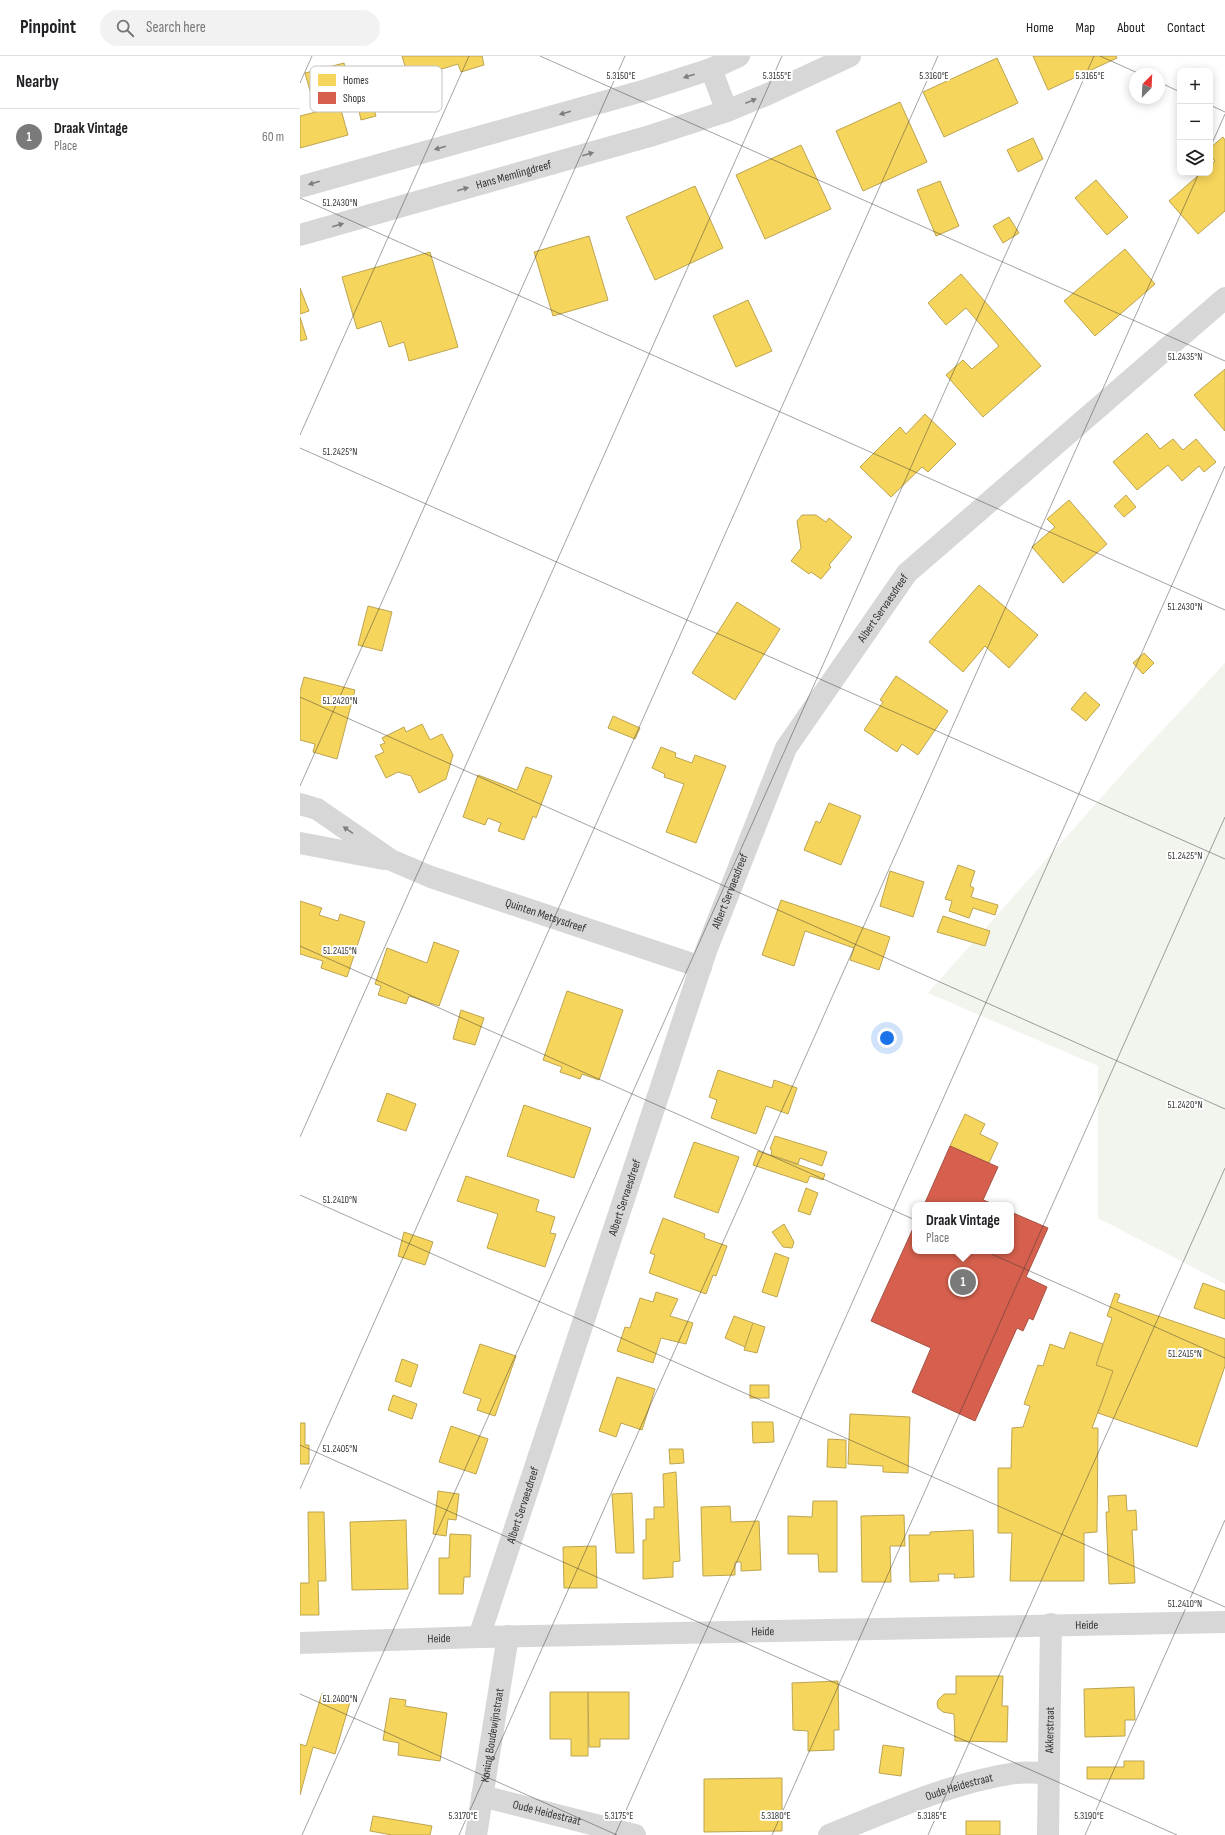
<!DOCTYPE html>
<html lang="en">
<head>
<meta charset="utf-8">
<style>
	body { margin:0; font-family:"Sofia Sans Condensed",sans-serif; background:#f2f2f2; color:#202124 }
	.controls { position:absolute; right:12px; top:12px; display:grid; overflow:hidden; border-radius:8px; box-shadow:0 2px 10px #0003 }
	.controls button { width:36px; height:36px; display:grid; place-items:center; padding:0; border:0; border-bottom:1px solid #e0e0e0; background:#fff; color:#202124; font:20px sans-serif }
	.compass { position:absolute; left:829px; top:12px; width:36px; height:36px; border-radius:50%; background:#fff; box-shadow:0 2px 10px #0003; rotate:24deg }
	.you { position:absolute; left:587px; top:982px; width:14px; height:14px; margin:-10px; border:3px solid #fff; border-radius:50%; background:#1a73e8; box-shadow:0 0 0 6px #1a73e833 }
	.badge { display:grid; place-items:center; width:26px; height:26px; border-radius:50%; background:#7a7a7a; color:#fff; font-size:13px; font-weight:700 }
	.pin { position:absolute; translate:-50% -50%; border:2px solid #fff; box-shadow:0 1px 4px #0006 }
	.popup { position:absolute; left:612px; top:1146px; width:102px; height:52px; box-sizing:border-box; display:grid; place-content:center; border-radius:8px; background:#fff; filter:drop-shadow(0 1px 3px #0005); font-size:13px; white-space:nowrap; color:#757577 }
	.popup b { font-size:15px; color:#202124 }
	.popup::after { content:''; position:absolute; left:50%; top:100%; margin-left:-8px; border:8px solid transparent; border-top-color:#fff }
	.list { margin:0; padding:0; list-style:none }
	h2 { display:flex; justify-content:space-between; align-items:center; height:52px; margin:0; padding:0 16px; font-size:17px }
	h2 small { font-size:13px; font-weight:400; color:#757577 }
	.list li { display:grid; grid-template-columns:26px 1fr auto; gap:12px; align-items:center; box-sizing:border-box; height:56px; padding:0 16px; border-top:1px solid #e0e0e0 }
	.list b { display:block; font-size:15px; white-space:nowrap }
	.list p { margin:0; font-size:13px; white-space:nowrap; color:#757577 }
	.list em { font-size:13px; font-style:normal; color:#757577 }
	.icon { flex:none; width:22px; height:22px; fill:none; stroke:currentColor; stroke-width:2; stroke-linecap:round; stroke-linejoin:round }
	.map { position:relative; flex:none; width:925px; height:1779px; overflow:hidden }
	header { display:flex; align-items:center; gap:24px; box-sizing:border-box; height:56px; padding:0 20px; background:#fff; border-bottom:1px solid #e0e0e0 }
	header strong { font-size:19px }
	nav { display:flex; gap:22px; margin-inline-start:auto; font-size:14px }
	.search { width:280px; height:36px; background:#f2f2f2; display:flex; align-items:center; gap:10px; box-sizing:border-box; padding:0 14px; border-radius:22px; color:#757577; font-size:15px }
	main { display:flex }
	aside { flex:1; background:#fff }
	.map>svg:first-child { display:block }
	.green { fill:#f1f5ed }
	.homes { fill:#f6d55c; stroke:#bca450 }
	.shops { fill:#d6604d; stroke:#a55245 }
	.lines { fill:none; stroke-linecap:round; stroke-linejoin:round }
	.minor { stroke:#d7d7d7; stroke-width:22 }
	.oneway { fill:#7d7d7d }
	.ticks { fill:none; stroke:#333; stroke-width:1; stroke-opacity:0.45 }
	.labels { text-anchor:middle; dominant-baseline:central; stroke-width:4; stroke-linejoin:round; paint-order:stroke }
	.street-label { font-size:12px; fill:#333; stroke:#fff }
	.key { fill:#fff; stroke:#c2c2c2; stroke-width:1 }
	.key-label { font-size:11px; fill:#333 }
	.ticks-label { font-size:10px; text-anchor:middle; fill:#333; stroke:#fff; stroke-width:4; stroke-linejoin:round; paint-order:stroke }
</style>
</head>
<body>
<header>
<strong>Pinpoint</strong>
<div class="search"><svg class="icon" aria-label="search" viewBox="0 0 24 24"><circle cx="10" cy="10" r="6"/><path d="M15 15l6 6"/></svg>Search here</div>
<nav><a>Home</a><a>Map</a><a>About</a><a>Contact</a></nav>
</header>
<main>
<aside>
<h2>Nearby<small></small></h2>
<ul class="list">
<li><span class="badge">1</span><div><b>Draak Vintage</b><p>Place</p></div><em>60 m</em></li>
</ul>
</aside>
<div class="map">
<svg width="925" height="1779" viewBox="0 0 925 1779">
	<rect width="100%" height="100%" fill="#fff"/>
	<path class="green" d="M925 607V1228L798 1162V1010L628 937 832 707Z"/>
	<g class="homes">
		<path d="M102 0H182L184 9 161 16 158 8 132 16 134 24 111 30Z"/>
		<path d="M733 0H816L817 2 748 34Z"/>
		<path d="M697 2 718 47 644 81 623 36Z"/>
		<path d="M44 7 54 46 40 50 48 79 0 92V60L16 56 5 17Z"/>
		<path d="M70 38 76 60 61 64 56 42Z"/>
		<path d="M600 46 627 106 563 135 536 75Z"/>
		<path d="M923 81 925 84V155L898 178 869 145 901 117H910V109L915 105 910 99V92Z"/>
		<path d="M733 82 743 103 718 116 707 94Z"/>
		<path d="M501 89 531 153 465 183 436 119Z"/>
		<path d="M796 124 828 161 807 179 775 142Z"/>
		<path d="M640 125 659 170 636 180 617 134Z"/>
		<path d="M395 130 423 192 355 224 326 161Z"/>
		<path d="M709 161 719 177 703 187 693 170Z"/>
		<path d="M289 180 308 244 253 260 234 196Z"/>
		<path d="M825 193 855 228 795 280 764 245Z"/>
		<path d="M130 196 158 291 109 305 104 286 89 291 81 265 57 273 42 221Z"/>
		<path d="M661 218 741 310 683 361 646 319 663 304 672 313 699 290 666 252 646 269 628 247Z"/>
		<path d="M0 232 9 255 0 258Z"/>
		<path d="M448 244 472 295 436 311 413 260Z"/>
		<path d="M0 261 7 283 0 285Z"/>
		<path d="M925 313V375L894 339Z"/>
		<path d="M625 358 656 388 628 416 622 411 591 441 560 411 600 371 606 378Z"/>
		<path d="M847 377 860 393 873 383 883 394 896 383 916 406 904 416 899 410 882 425 868 409 837 434 813 406Z"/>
		<path d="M826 439 836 451 824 461 814 450Z"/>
		<path d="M769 444 807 488 763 527 732 491 755 471 747 463Z"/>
		<path d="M502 459H516L526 466 529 462 552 481 529 509 531 511 521 523 511 516 509 518 491 505 501 492 497 465Z"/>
		<path d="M679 529 738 579 709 612 685 590 663 616 629 586Z"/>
		<path d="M437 546 480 573 435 644 392 617Z"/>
		<path d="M68 550 92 556 82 595 58 589Z"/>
		<path d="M844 597 854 607 843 618 833 607Z"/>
		<path d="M596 620 648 655 618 699 602 688 597 696 564 674 583 646 580 644Z"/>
		<path d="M4 621 55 634 37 703 13 696 15 688 0 684V636Z"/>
		<path d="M785 636 800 649 786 665 771 653Z"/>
		<path d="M313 660 340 672 335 683 308 672Z"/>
		<path d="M122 668 130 684 142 678 153 699 146 723 119 737 111 720 98 716 86 722 75 700 84 696 80 689 85 687 82 682 104 671 106 676Z"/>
		<path d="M361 691 376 697 375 701 392 707 395 699 426 710 396 787 366 776 384 728 364 721 365 718 352 712Z"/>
		<path d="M226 711 252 720 236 762 233 760 224 784 198 775 201 767 188 762 185 769 163 761 178 719 217 734Z"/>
		<path d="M529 747 561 760 541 809 504 794 516 765 520 767Z"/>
		<path d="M658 809 675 815 670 830 674 832 671 841 698 849 695 859 673 852 669 862 649 855 652 845 645 843Z"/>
		<path d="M590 815 624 826 613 861 580 850Z"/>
		<path d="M481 844 590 881 579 914 550 904 554 892 505 875 494 910 462 899Z"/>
		<path d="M0 845 22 852 19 859 38 865 40 858 65 866 47 921 21 912 23 905 0 898Z"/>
		<path d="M643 860 690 875 685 890 637 876Z"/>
		<path d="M134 886 159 895 139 950 109 940 106 948 78 939 81 930 75 928 87 892 127 907Z"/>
		<path d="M267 935 323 954 299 1024 282 1018 280 1023 260 1016 262 1011 243 1004Z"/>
		<path d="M161 954 184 962 175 989 153 983Z"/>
		<path d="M418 1014 472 1032 474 1024 497 1032 488 1058 466 1050 456 1078 411 1062 417 1044 409 1041Z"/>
		<path d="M87 1037 116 1048 106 1075 77 1065Z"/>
		<path d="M224 1049 291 1072 274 1122 207 1100Z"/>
		<path d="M665 1058 685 1068 680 1078 698 1087 689 1107 650 1090Z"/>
		<path d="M475 1080 527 1096 522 1110 500 1102 498 1108 471 1099 472 1094 470 1093Z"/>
		<path d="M394 1086 439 1101 418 1157 374 1141Z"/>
		<path d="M458 1095 525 1118 523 1124 510 1120 507 1127 453 1109Z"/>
		<path d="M166 1120 239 1144 236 1155 255 1161 250 1177 256 1178 245 1211 187 1192 198 1158 157 1145Z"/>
		<path d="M506 1132 518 1137 510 1159 498 1155Z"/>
		<path d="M363 1162 405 1178 404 1182 427 1190 416 1220 413 1219 406 1238 349 1217 355 1199 350 1197Z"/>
		<path d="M484 1168 494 1186 492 1192 483 1191 472 1176Z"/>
		<path d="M104 1176 133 1186 125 1209 98 1200Z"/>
		<path d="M475 1197 489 1202 477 1241 462 1236Z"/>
		<path d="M903 1227 925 1235V1263L894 1252Z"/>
		<path d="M356 1236 378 1243 370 1260 393 1267 386 1288 361 1282 353 1307 317 1295 325 1271 330 1272 340 1242 353 1246Z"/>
		<path d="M815 1237 820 1239 817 1246 925 1283V1310L897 1391 798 1357 813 1315 796 1309 812 1262 807 1260Z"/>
		<path d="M434 1260 453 1267 445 1291 425 1282Z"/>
		<path d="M453 1267 465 1271 457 1297 444 1294Z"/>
		<path d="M770 1276 803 1288 796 1309 813 1315 792 1372H798L797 1476 784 1477V1525H710L712 1477H698V1412H711L712 1372 723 1371 730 1350 724 1348 738 1309 743 1310 750 1288 764 1293Z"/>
		<path d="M180 1288 216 1300 195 1360 177 1354 181 1343 163 1337Z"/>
		<path d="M102 1303 118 1309 111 1331 95 1325Z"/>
		<path d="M317 1321 355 1333 342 1374 321 1367 316 1381 299 1375Z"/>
		<rect x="450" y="1329" width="19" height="13"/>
		<path d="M93 1339 117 1348 112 1363 88 1354Z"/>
		<path d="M550 1358 610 1361 608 1417 583 1416V1410L548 1408Z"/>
		<path d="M452 1366H473L474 1386 453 1387Z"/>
		<path d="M0 1367H5V1389H9V1408H0Z"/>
		<path d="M151 1370 188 1383 176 1418 139 1406Z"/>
		<path d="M528 1383 546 1384V1412L527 1411Z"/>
		<path d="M369 1393H383L384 1407 370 1408Z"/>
		<path d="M376 1416 380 1505 373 1506V1521L343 1523V1484H346V1463H354V1451H364L363 1418Z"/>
		<path d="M138 1435 159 1438 156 1464 148 1463 146 1480 133 1478Z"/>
		<path d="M332 1437 334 1497H316L312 1438Z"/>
		<path d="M826 1439 827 1455 836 1454 837 1474H832L835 1527 809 1528 806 1456H809L808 1440Z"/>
		<path d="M513 1445H537V1516H519L518 1498H488V1460L512 1461Z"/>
		<path d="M430 1450 431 1466 459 1465 461 1514 441 1515V1506H435V1519L403 1520 401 1451Z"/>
		<path d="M8 1456H24L26 1525H18L19 1559H0V1527H9Z"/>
		<path d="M604 1459 605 1490H590L591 1526H562L561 1460Z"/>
		<path d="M106 1464 108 1533 52 1534 50 1466Z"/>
		<path d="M673 1474 674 1521 654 1522 655 1518H638L639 1525 610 1526 609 1479H630V1476Z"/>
		<path d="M150 1478 171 1479 170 1521H164L163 1538H139V1502H149Z"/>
		<path d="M296 1490 297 1532H264L263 1491Z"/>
		<path d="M656 1620H703L702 1650H708L707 1686 655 1685 654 1658 643 1656 638 1652 637 1648 638 1644 644 1638H656Z"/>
		<path d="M538 1625 539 1674H534V1694L508 1695V1675L493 1674 492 1627Z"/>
		<path d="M834 1631 835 1664H825V1680L785 1681 784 1633Z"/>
		<path d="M250 1636H288V1700H271V1683H250Z"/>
		<path d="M288 1636H329V1683H300V1691H289Z"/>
		<path d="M22 1637 50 1646 35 1698 13 1691 0 1739V1688L6 1690Z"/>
		<path d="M90 1642 106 1644 105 1650 147 1657 140 1705 98 1699 99 1687 83 1684Z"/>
		<path d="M583 1689 604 1692 601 1720 579 1717Z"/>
		<path d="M824 1705H844V1723H787V1711H824Z"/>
		<path d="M482 1722V1775L404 1776V1723Z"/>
		<path d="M73 1760 132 1770 130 1779H92L70 1775Z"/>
		<rect x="666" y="1765" width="34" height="14"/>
	</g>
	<g class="shops">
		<path d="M650 1090 698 1111 683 1144 696 1149H624Z"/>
		<path d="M711 1156 748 1172 726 1221 747 1231 733 1264 729 1262 723 1275 717 1272 675 1365 612 1336 631 1292 571 1265 615 1168V1195H711Z"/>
	</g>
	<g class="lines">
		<g class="minor">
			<path d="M411 13 427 55"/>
			<path d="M0 131 346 34 411 13 439 0"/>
			<path id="s1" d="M0 179 350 80 427 55 468 38 550 0"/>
			<path id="s2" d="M0 748 17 753 91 804 131 821 401 911"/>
			<path d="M0 787 84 803"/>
			<path id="s3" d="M179 1581 406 895 486 692 607 517 925 242"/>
			<path id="s4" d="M0 1587 179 1581 925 1566"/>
			<path id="s5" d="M182 1740 335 1779"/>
			<path id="s6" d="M176 1779 208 1580"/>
			<path id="s7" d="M529 1779C589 1755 650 1727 715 1717 726 1716 738 1717 749 1717"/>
			<path id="s8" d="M748 1779 751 1568"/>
		</g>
	</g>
	<defs><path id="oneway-solid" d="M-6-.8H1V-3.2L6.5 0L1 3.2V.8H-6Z"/></defs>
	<g class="oneway">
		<use href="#oneway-solid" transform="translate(389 20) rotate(162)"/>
		<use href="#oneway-solid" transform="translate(451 45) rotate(-22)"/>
		<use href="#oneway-solid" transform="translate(265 57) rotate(164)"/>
		<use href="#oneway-solid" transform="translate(140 92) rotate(164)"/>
		<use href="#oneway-solid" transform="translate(288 98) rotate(-16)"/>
		<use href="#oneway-solid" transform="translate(14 127) rotate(164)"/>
		<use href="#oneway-solid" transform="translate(163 133) rotate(-16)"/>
		<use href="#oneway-solid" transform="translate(38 169) rotate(-16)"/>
		<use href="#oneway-solid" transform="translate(48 774) rotate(-146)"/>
	</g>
	<path class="ticks" d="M240 0 925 305M800 0 840 18M859 26 880 36M0 27 12 0M910 49 925 56M910 92 925 58M0 142 925 554M0 379 169 0M0 392 925 803M0 641 925 1053M0 730 325 0M0 890 925 1302M0 1081 482 0M0 1139 925 1551M0 1389 877 1779M0 1433 638 0M0 1638 317 1779M2 1779 794 0M159 1779 899 117M315 1779 925 410M472 1779 925 761M628 1779 925 1112M785 1779 925 1464"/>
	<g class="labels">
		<g class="street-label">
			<text stroke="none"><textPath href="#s1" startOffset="222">Hans Memlingdreef</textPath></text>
			<text stroke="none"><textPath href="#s3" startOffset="1111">Albert Servaesdreef</textPath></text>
			<text stroke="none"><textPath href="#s3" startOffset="787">Albert Servaesdreef</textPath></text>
			<text stroke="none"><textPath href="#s2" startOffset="272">Quinten Metsysdreef</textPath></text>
			<text stroke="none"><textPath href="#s3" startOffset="463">Albert Servaesdreef</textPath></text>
			<text stroke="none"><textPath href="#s3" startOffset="139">Albert Servaesdreef</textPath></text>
			<text stroke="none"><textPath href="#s4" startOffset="787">Heide</textPath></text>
			<text stroke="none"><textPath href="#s4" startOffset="463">Heide</textPath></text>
			<text stroke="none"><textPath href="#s4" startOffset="139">Heide</textPath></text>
			<text stroke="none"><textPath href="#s8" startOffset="105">Akkerstraat</textPath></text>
			<text stroke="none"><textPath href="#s6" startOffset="101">Koning Boudewijnstraat</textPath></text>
			<text stroke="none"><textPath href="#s7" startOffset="139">Oude Heidestraat</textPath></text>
			<text stroke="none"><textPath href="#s5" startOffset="67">Oude Heidestraat</textPath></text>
		</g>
	</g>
	<rect x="10" y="10" width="132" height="46" rx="6" class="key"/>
	<rect x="18" y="18" width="18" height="12" fill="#f6d55c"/>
	<rect x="18" y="36" width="18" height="12" fill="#d6604d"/>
	<g class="key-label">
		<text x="43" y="28">Homes</text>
		<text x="43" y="46">Shops</text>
	</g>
	<g class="ticks-label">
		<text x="321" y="23">5.3150°E</text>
		<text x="477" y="23">5.3155°E</text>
		<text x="634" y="23">5.3160°E</text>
		<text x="790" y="23">5.3165°E</text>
		<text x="40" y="150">51.2430°N</text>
		<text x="885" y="304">51.2435°N</text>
		<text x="40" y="399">51.2425°N</text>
		<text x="885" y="554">51.2430°N</text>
		<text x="40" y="648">51.2420°N</text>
		<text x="885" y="803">51.2425°N</text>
		<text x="40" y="898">51.2415°N</text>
		<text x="885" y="1052">51.2420°N</text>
		<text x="40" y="1147">51.2410°N</text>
		<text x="885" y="1301">51.2415°N</text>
		<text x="40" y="1396">51.2405°N</text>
		<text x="885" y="1551">51.2410°N</text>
		<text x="40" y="1646">51.2400°N</text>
		<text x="163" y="1763">5.3170°E</text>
		<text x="319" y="1763">5.3175°E</text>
		<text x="476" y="1763">5.3180°E</text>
		<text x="632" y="1763">5.3185°E</text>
		<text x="789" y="1763">5.3190°E</text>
	</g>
</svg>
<div class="controls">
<button>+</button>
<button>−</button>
<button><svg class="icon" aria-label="layers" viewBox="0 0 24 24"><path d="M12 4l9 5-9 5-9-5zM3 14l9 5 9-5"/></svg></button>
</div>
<svg class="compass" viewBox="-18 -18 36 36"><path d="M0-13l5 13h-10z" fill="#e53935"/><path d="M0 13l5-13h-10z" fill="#757577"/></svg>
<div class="you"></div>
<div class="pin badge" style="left:663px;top:1226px">1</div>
<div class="popup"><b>Draak Vintage</b>Place</div>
</div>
</main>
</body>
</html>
